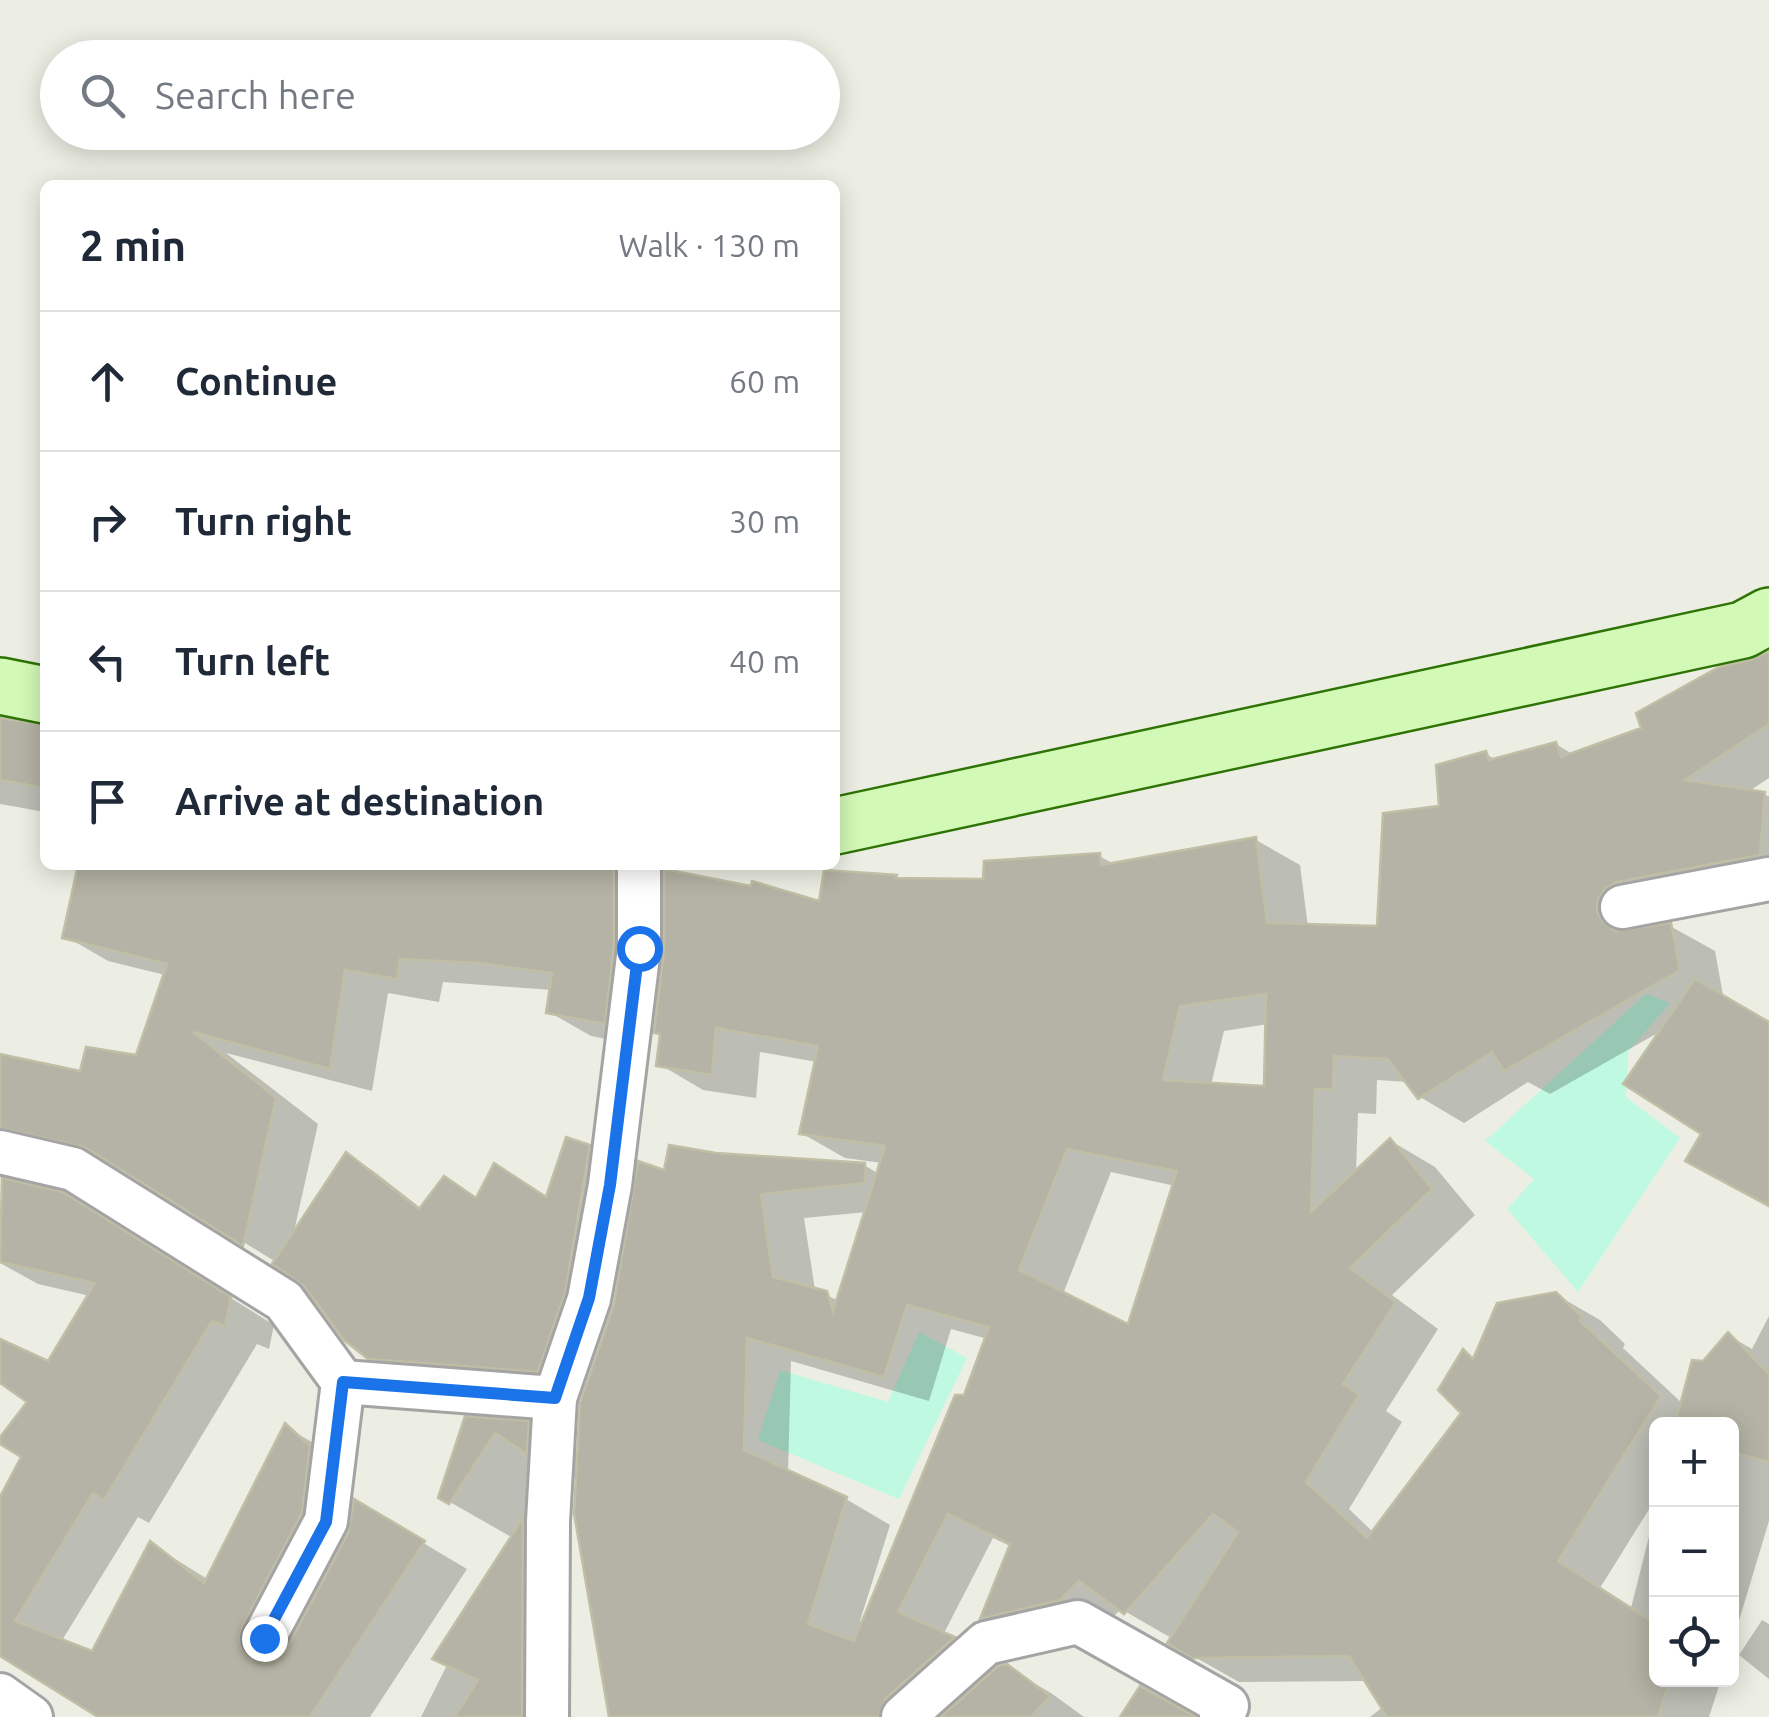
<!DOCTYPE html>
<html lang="en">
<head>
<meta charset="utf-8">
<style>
	body { margin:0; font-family:Ubuntu,sans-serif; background:#f2f2f3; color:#1f2937 }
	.controls { position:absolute; right:30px; bottom:30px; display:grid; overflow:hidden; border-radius:15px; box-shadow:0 5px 25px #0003 }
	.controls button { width:90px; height:90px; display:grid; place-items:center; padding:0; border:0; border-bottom:2px solid #e0e1e3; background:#fff; color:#1f2937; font:50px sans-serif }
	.stop { position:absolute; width:30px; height:30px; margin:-22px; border:8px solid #1a73e8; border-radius:50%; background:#fff }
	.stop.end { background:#1a73e8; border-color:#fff; box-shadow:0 2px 10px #0008 }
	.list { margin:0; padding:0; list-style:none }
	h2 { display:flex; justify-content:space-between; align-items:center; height:130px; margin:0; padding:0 40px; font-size:42px }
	h2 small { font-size:32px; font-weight:400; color:#747a83 }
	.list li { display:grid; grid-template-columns:65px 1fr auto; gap:30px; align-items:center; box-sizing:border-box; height:140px; padding:0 40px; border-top:2px solid #e0e1e3 }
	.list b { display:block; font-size:38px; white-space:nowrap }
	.list em { font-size:32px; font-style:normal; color:#747a83 }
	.icon { flex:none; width:55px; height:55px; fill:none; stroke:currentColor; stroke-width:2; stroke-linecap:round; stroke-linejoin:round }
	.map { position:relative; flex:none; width:1769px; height:1717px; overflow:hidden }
	.search { position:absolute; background:#fff; box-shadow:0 5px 25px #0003; left:40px; top:40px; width:800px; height:110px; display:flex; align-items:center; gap:25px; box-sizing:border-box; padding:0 35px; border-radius:55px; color:#747a83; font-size:38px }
	.panel { position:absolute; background:#fff; box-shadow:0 5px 25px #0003; left:40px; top:180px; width:800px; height:690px; border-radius:15px }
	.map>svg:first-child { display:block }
	.park { fill:#bff9e2 }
	.shadow { fill:#0003; fill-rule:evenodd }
	.building { fill:#b4b3a5; stroke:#c0bfa5; stroke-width:2.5; fill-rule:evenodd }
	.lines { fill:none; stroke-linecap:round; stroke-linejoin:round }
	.street-casing { stroke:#a4a4a4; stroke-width:48 }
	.secondary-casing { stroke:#2e7305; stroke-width:60 }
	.street { stroke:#fff; stroke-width:42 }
	.secondary { stroke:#d3f9b6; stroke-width:55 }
	.route { stroke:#1a73e8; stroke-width:12 }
</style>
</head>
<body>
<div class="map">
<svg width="1769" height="1717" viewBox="0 0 1769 1717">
	<rect width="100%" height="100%" fill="#eceee3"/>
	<g class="park">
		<path d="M1646 994 1670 1003 1628 1052 1626 1097 1680 1138 1578 1292 1507 1209 1534 1179 1485 1141Z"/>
		<path d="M919 1332 967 1358 899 1499 758 1440 780 1370 888 1402Z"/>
	</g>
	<g class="shadow">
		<path d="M1769 654V778L1748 792 1769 796V886L1642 924V931L1670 926 1715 951 1723 995 1721 997 1769 1025V1205L1705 1133 1663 1030 1550 1094 1528 1082 1464 1123 1420 1097 1409 1082 1377 1080 1376 1114 1358 1113 1356 1173 1391 1141 1435 1167 1475 1215 1392 1295 1438 1329 1386 1411 1402 1422 1349 1509 1374 1533 1464 1413V1353L1476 1359 1555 1294 1600 1320 1625 1344 1623 1348 1683 1404 1728 1335 1752 1349 1769 1316V1521L1732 1644V1424H1656V1498L1600 1588 1631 1608 1656 1509V1680H1721L1709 1717H1370L1383 1707 1367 1681 1239 1682 1170 1643 1173 1639 1121 1609 1105 1625 1026 1643 983 1618 1012 1547 993 1538 943 1635 996 1664 990 1670 1006 1667 1051 1693 1084 1717H612L578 1480 558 1469 524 1521 567 1546 566 1717H421L447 1665 522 1543 441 1497 467 1419 528 1424 579 1453 666 1173 715 1155 864 1165 879 1174 882 1163 845 1158 801 1133 817 1062 760 1052 756 1098 703 1090 659 1064 821 904 826 873 896 877 902 881 985 882 1099 856 1116 865 1256 840 1300 865 1308 927 1379 929 1441 808 1486 754 1496 760 1556 744 1574 755 1644 729ZM1268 1024 1266 1089 1211 1085 1224 1031ZM1111 1172 1175 1186 1130 1327 1063 1294ZM867 1212 839 1301 815 1290 804 1218ZM951 1329 988 1339 965 1397 864 1622 860 1621 890 1525 846 1499 788 1473 791 1361 929 1401Z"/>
		<path d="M0 704 32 723V727L45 728V812L0 804Z"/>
		<path d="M80 865H633L647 1047 591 1036 549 1012 552 990 443 982 439 1002 388 993 372 1091 226 1053 318 1124 293 1236 347 1155 372 1170 422 1209 445 1179 478 1199H548L589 1147 615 1162 564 1385 397 1373 370 1357 306 1284 276 1262 126 1170 55 1152 0 1153V1076L82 1074 138 1058 165 975 108 961 65 936Z"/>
		<path d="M2 1201 142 1242 274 1325 269 1349 257 1344 149 1523 138 1517 61 1642 94 1655 151 1544 209 1580 286 1427 329 1452 353 1473 346 1534 350 1535 356 1503 467 1569 370 1717H96L98 1714 0 1653V1503L24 1456 30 1402 0 1379V1354L49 1364 90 1296 38 1284 0 1263Z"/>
		<path d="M1762 1620 1769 1624V1679L1739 1655Z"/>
	</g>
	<g class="building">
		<path d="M1769 652V724L1685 780 1765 792 1760 855 1617 882 1605 889 1598 900 1597 911 1603 922 1615 931 1671 923 1680 970 1504 1071 1492 1052 1418 1099 1388 1059 1334 1056 1333 1090 1315 1089 1311 1212 1390 1138 1432 1189 1350 1268 1396 1302 1343 1384 1359 1395 1306 1482 1367 1538 1461 1413 1438 1390 1463 1349 1473 1359 1497 1303 1556 1292 1582 1317 1580 1321 1661 1396 1558 1561 1656 1624V1680L1669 1681 1658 1717H1387L1349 1656 1192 1658 1167 1643 1238 1532 1213 1514 1124 1614 1079 1581 1060 1600 980 1619 1010 1544 948 1514 898 1612 955 1637 886 1698 879 1717H609L574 1513 580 1403 614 1304 638 1161 664 1170 669 1145 716 1153 865 1163V1183L761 1194 773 1277 827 1291 833 1311 885 1146 799 1134 818 1046 716 1028 712 1075 656 1066 660 1034 654 1033 664 948V869L751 886 752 881 819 901 824 870 897 875 896 878 983 879 984 861 1100 853 1101 865 1256 837 1267 923 1377 926 1383 813 1439 806 1436 765 1486 751 1489 760 1556 742 1561 757 1641 728 1636 713 1719 667 1750 660ZM1266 994 1264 1086 1163 1080 1180 1006ZM1067 1149 1177 1171 1128 1324 1019 1270ZM907 1305 989 1327 964 1395H955L854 1641 808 1624 847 1497 744 1450 747 1338 884 1377Z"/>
		<path d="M0 718 45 725V788L0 780Z"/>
		<path d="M78 865H614V946L605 1024 546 1013 552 973 479 963 400 959 397 979 345 970 330 1069 193 1032 276 1098 243 1246 86 1148 0 1128V1054L80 1071 86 1047 136 1055 167 964 62 938Z"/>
		<path d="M1695 979 1769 1022V1206L1685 1161 1701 1134 1623 1084Z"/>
		<path d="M566 1137 590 1145 565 1293 538 1372 368 1359 344 1340 304 1286 272 1264 346 1152 419 1209 444 1176 476 1198 494 1163 546 1197Z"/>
		<path d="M2 1178 63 1192 231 1297 225 1326 212 1321 104 1500 93 1493 15 1621 92 1651 150 1541 204 1583 285 1423 310 1446 302 1513 242 1627 239 1640 242 1650 252 1660 266 1663 278 1659 286 1650 348 1533 354 1499 425 1541 310 1717H98L0 1656V1497L21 1457 0 1444V1437L27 1402 0 1383V1339L48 1361 95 1283 0 1262Z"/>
		<path d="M1728 1332 1769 1374V1462L1732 1452V1424H1675L1692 1360 1703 1361Z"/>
		<path d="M465 1416 529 1421 527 1454 495 1433 449 1504 438 1498Z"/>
		<path d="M523 1518 522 1717H455L478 1680 432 1659Z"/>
		<path d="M1007 1664 1050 1696 1031 1717H941L998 1666Z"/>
		<path d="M1140 1686 1196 1717H1120Z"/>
	</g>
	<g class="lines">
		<g class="street-casing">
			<g id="street">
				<path d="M1622 907 1769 879"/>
				<path d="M0 1152 73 1169 284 1301 343 1382 326 1521 264 1638"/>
				<path d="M343 1382 555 1398"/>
				<path d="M0 1695 31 1717"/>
				<path d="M547 1717 548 1521 555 1398 589 1299 610 1185 639 948V865"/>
				<path d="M903 1717 986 1643 1078 1622 1227 1706 1221 1717"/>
			</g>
		</g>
		<g class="secondary-casing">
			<g id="secondary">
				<path d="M0 686 45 695"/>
				<path d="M835 826 1743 630 1769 616"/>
			</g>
		</g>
		<use href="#street" class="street"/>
		<use href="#secondary" class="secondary"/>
	</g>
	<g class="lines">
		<path class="route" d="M264 1638 326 1522 343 1382 555 1398 589 1298 610 1185 639 948"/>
	</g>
</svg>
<div class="controls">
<button>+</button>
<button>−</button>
<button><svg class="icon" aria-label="locate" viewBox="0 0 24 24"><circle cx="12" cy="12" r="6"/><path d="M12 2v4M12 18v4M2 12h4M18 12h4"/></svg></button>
</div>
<div class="stop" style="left:639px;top:948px"></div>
<div class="stop end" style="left:264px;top:1638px"></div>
<div class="search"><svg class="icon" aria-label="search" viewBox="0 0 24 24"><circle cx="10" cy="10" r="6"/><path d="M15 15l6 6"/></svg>Search here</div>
<section class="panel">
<h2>2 min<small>Walk · 130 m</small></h2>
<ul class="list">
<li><svg class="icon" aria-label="ahead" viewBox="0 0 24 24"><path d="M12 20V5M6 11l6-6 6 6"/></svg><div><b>Continue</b></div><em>60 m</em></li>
<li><svg class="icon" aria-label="right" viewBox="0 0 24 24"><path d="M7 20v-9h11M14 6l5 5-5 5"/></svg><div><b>Turn right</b></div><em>30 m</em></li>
<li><svg class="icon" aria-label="left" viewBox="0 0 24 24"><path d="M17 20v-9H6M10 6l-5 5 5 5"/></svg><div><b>Turn left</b></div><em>40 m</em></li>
<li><svg class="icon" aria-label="arrive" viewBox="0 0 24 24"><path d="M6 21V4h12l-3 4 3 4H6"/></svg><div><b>Arrive at destination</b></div></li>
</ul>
</section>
</div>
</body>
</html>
